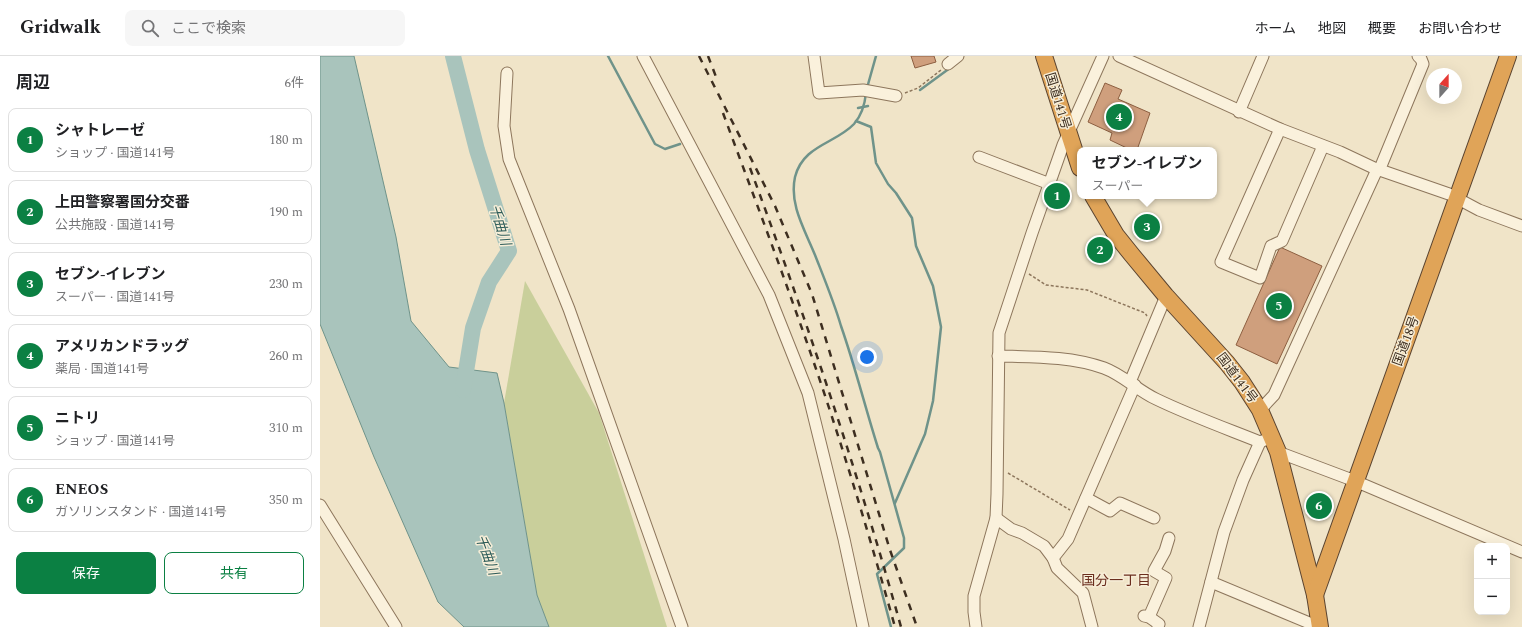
<!DOCTYPE html>
<html lang="ja">
<head>
<meta charset="utf-8">
<style>
	body { margin:0; font-family:Spectral,"Noto Sans JP",serif; background:#f6f6f6; color:#202124 }
	.controls { position:absolute; right:12px; bottom:12px; display:grid; overflow:hidden; border-radius:8px; box-shadow:0 4px 16px #0002 }
	.controls button { width:36px; height:36px; display:grid; place-items:center; padding:0; border:0; border-bottom:1px solid #e0e0e0; background:#fff; color:#202124; font:20px sans-serif }
	.compass { position:absolute; left:1106px; top:12px; width:36px; height:36px; border-radius:50%; background:#fff; box-shadow:0 4px 16px #0002; rotate:21deg }
	.you { position:absolute; left:547px; top:301px; width:14px; height:14px; margin:-10px; border:3px solid #fff; border-radius:50%; background:#1a73e8; box-shadow:0 0 0 6px #1a73e833 }
	.badge { display:grid; place-items:center; width:26px; height:26px; border-radius:50%; background:#0b8043; color:#fff; font-size:13px; font-weight:700 }
	.pin { position:absolute; translate:-50% -50%; border:2px solid #fff; box-shadow:0 1px 4px #0006 }
	.popup { position:absolute; left:757px; top:91px; width:140px; height:52px; box-sizing:border-box; display:grid; place-content:center; border-radius:8px; background:#fff; filter:drop-shadow(0 1px 3px #0005); font-size:13px; white-space:nowrap; color:#757577 }
	.popup b { font-size:15px; color:#202124 }
	.popup::after { content:''; position:absolute; left:50%; top:100%; margin-left:-8px; border:8px solid transparent; border-top-color:#fff }
	.list { margin:0; padding:0; list-style:none }
	h2 { display:flex; justify-content:space-between; align-items:center; height:52px; margin:0; padding:0 16px; font-size:17px }
	h2 small { font-size:13px; font-weight:400; color:#757577 }
	.list li { display:grid; grid-template-columns:26px 1fr auto; gap:12px; align-items:center; box-sizing:border-box; height:64px; margin:0 8px 8px; padding:0 8px; border:1px solid #e0e0e0; border-radius:8px }
	.list b { display:block; font-size:15px; white-space:nowrap }
	.list p { margin:0; font-size:13px; white-space:nowrap; color:#757577 }
	.list em { font-size:13px; font-style:normal; color:#757577 }
	.actions { display:flex; gap:8px; padding:12px 16px }
	.actions a { flex:1; padding:9px 0; border:1px solid #0b8043; border-radius:8px; text-align:center; font-size:14px; color:#0b8043 }
	.actions .main { background:#0b8043; color:#fff }
	.icon { flex:none; width:22px; height:22px; fill:none; stroke:currentColor; stroke-width:2; stroke-linecap:round; stroke-linejoin:round }
	.map { position:relative; flex:none; width:1202px; height:571px; overflow:hidden }
	header { display:flex; align-items:center; gap:24px; box-sizing:border-box; height:56px; padding:0 20px; background:#fff; border-bottom:1px solid #e0e0e0 }
	header strong { font-size:19px }
	nav { display:flex; gap:22px; margin-inline-start:auto; font-size:14px }
	.search { width:280px; height:36px; background:#f6f6f6; display:flex; align-items:center; gap:10px; box-sizing:border-box; padding:0 14px; border-radius:8px; color:#757577; font-size:15px }
	main { display:flex }
	aside { flex:1; background:#fff }
	.map>svg:first-child { display:block }
	.green { fill:#c9cf9b }
	.water { fill:#a9c4bc; stroke:#6f938a }
	.lines { fill:none; stroke-linecap:round; stroke-linejoin:round }
	.stream { stroke:#6f938a; stroke-width:2.5 }
	.river { stroke:#a9c4bc; stroke-width:16 }
	.building { fill:#cf9f7d; stroke:#8d5f41 }
	.minor-casing { stroke:#8d765c; stroke-width:13 }
	.highway-casing { stroke:#5b4430; stroke-width:18 }
	.path { stroke:#8d765c; stroke-width:1.5; stroke-dasharray:3 2; stroke-linecap:butt }
	.minor { stroke:#faf1dc; stroke-width:11 }
	.highway { stroke:#e0a458; stroke-width:16 }
	.rail { stroke:#3d2e20; stroke-width:2.5; stroke-dasharray:7 7; stroke-linecap:butt }
	.labels { text-anchor:middle; dominant-baseline:central; stroke-width:3; stroke-linejoin:round; paint-order:stroke }
	.street-label { font-size:13px; fill:#3d2e20; stroke:#f7eed8 }
	.water-label { font-size:14px; font-style:italic; fill:#2f5d5a; stroke:#f7eed8 }
	.neighbourhood-label { font-size:14px; fill:#6b2e1e; stroke:#f7eed8 }
</style>
</head>
<body>
<header>
<strong>Gridwalk</strong>
<div class="search"><svg class="icon" aria-label="search" viewBox="0 0 24 24"><circle cx="10" cy="10" r="6"/><path d="M15 15l6 6"/></svg>ここで検索</div>
<nav><a>ホーム</a><a>地図</a><a>概要</a><a>お問い合わせ</a></nav>
</header>
<main>
<aside>
<h2>周辺<small>6件</small></h2>
<ul class="list">
<li><span class="badge">1</span><div><b>シャトレーゼ</b><p>ショップ · 国道141号</p></div><em>180 m</em></li>
<li><span class="badge">2</span><div><b>上田警察署国分交番</b><p>公共施設 · 国道141号</p></div><em>190 m</em></li>
<li><span class="badge">3</span><div><b>セブン-イレブン</b><p>スーパー · 国道141号</p></div><em>230 m</em></li>
<li><span class="badge">4</span><div><b>アメリカンドラッグ</b><p>薬局 · 国道141号</p></div><em>260 m</em></li>
<li><span class="badge">5</span><div><b>ニトリ</b><p>ショップ · 国道141号</p></div><em>310 m</em></li>
<li><span class="badge">6</span><div><b>ENEOS</b><p>ガソリンスタンド · 国道141号</p></div><em>350 m</em></li>
</ul>
<div class="actions"><a class="main">保存</a><a>共有</a></div>
</aside>
<div class="map">
<svg width="1202" height="571" viewBox="0 0 1202 571">
	<rect width="100%" height="100%" fill="#f0e4c8"/>
	<path class="green" d="M205 225 279 357 347 571H229L217 539 184 347Z"/>
	<path class="water" d="M0 0H34L76 181 91 265 129 311 177 317 184 347 217 539 229 571H144L118 546 54 401 0 268Z"/>
	<g class="lines">
		<g class="stream">
			<path d="M288 0 335 88 345 93 360 88"/>
			<path d="M547 32 556 0"/>
			<path d="M600 34 630 12"/>
			<path d="M546 37C545 47 541 60 534 68 515 88 483 89 475 121 469 149 485 174 495 199 504 222 514 246 521 270 535 310 545 351 558 392L560 396 584 482V492L557 518 571 571"/>
			<path d="M538 52 548 50"/>
			<path d="M536 65 551 71 556 107 568 128 576 137 592 162 596 190 613 230 621 271 613 345 605 378 575 447"/>
		</g>
		<path class="river" d="M133 0 157 94 189 195 169 226 153 272 143 334"/>
	</g>
	<g class="building">
		<path d="M591 0H614L616 6 595 12Z"/>
		<path d="M785 27 802 34 798 43 830 57 817 94H811L790 84 792 77 768 66Z"/>
		<path d="M960 191 1002 210 957 308 916 289Z"/>
	</g>
	<g class="lines">
		<g class="minor-casing">
			<g id="minor">
				<path d="M323 0 449 239 488 337 524 483 543 571"/>
				<path d="M494 0 499 37 543 34 576 40"/>
				<path d="M799 0 960 73 1020 96 1054 112 1129 138 1159 154 1202 170"/>
				<path d="M628 8 638 0"/>
				<path d="M187 17 184 70 189 103 249 253 362 571"/>
				<path d="M919 56 943 0"/>
				<path d="M960 73 901 206 940 222 951 190 962 185 1003 90"/>
				<path d="M659 101 730 128"/>
				<path d="M678 300C713 301 750 300 784 312 803 319 817 334 836 343 869 359 905 372 940 386L952 381"/>
				<path d="M810 326 846 240"/>
				<path d="M940 354 954 339 1055 118 1061 110 1103 8 1101 3 1098 0"/>
				<path d="M958 396 1035 425 1202 496"/>
				<path d="M766 442 790 455 800 447 834 462"/>
				<path d="M0 449 76 571"/>
				<path d="M676 462 691 473 702 477 724 490 733 502 737 512 763 537 772 571"/>
				<path d="M733 502 748 483 815 329"/>
				<path d="M891 526 999 571"/>
				<path d="M824 560 829 561 839 568 838 571"/>
				<path d="M829 561 846 522 834 515 845 495 849 482"/>
				<path d="M656 571 654 556V540L676 462 677 438 679 277 712 177 743 89 783 0"/>
				<path d="M879 571 904 476 923 424 940 386"/>
			</g>
		</g>
		<g class="highway-casing">
			<g id="highway">
				<path d="M724 0 760 112"/>
				<path d="M773 140 796 179 812 199 846 240 907 307 922 326 940 354 958 396 995 539 1000 571"/>
				<path d="M995 539 1188 0"/>
			</g>
		</g>
		<g class="path">
			<path d="M585 37 598 32 621 14"/>
			<path d="M709 218 726 229 767 234 825 257 827 260"/>
			<path d="M688 417 750 454"/>
		</g>
		<use href="#minor" class="minor"/>
		<use href="#highway" class="highway"/>
		<g class="rail">
			<path d="M379 0 455 150 492 238 570 494 597 571"/>
			<path d="M388 0 398 26"/>
			<path d="M403 57C427 122 452 188 475 253 513 358 545 464 575 571"/>
			<path d="M430 112C486 263 538 416 581 571"/>
		</g>
	</g>
	<g class="labels">
		<g class="street-label">
			<text transform="translate(738 45) rotate(73)">国道141号</text>
			<text transform="translate(1086 285) rotate(-70)">国道18号</text>
			<text transform="translate(917 322) rotate(53)">国道141号</text>
		</g>
		<g class="water-label">
			<text transform="translate(180 169) rotate(73)">千曲川</text>
			<text transform="translate(167 499) rotate(70)">千曲川</text>
		</g>
		<g class="neighbourhood-label">
			<text x="796" y="524">国分一丁目</text>
		</g>
	</g>
</svg>
<div class="controls">
<button>+</button>
<button>−</button>
</div>
<svg class="compass" viewBox="-18 -18 36 36"><path d="M0-13l5 13h-10z" fill="#e53935"/><path d="M0 13l5-13h-10z" fill="#757577"/></svg>
<div class="you"></div>
<div class="pin badge" style="left:737px;top:140px">1</div>
<div class="pin badge" style="left:780px;top:194px">2</div>
<div class="pin badge" style="left:827px;top:171px">3</div>
<div class="popup"><b>セブン-イレブン</b>スーパー</div>
<div class="pin badge" style="left:799px;top:61px">4</div>
<div class="pin badge" style="left:959px;top:250px">5</div>
<div class="pin badge" style="left:999px;top:450px">6</div>
</div>
</main>
</body>
</html>
